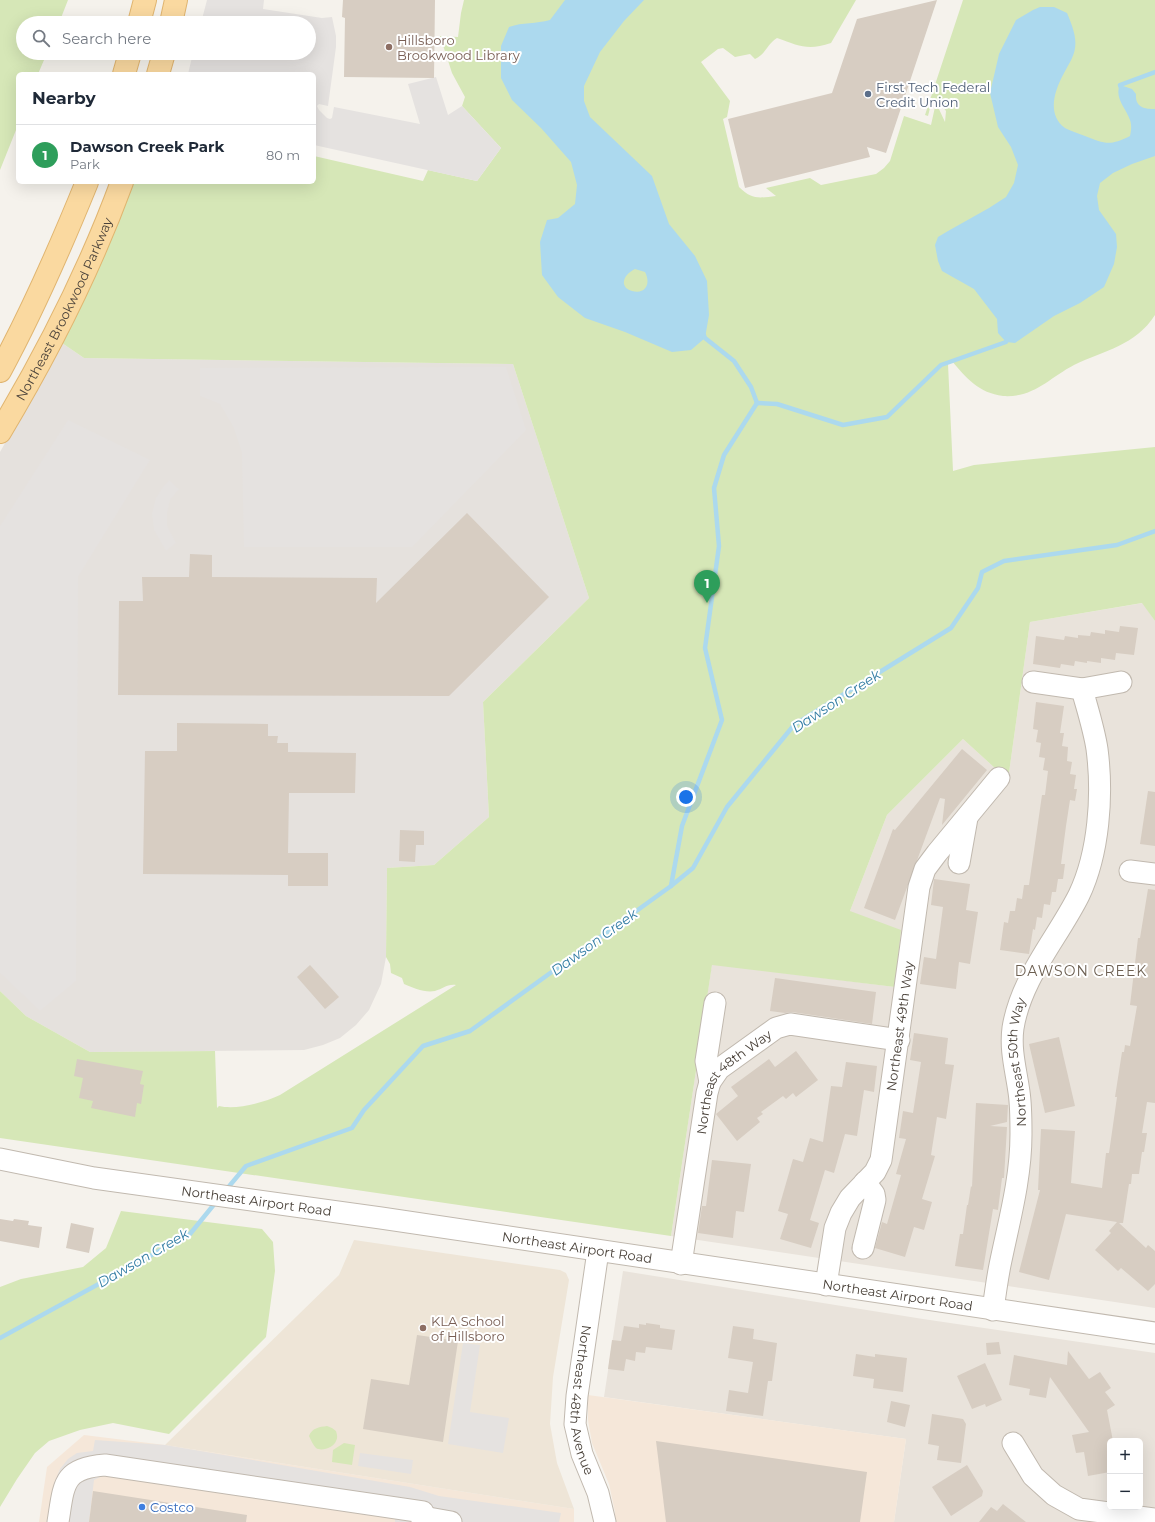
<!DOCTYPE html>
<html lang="en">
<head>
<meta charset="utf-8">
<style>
	body { margin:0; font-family:Montserrat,sans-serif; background:#f2f2f3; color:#1f2937 }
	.controls { position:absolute; right:12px; bottom:12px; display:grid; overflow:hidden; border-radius:6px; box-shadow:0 4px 16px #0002 }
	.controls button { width:36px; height:36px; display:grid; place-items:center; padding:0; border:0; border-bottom:1px solid #e0e1e3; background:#fff; color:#1f2937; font:20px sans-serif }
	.you { position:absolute; left:686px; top:797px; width:14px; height:14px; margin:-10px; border:3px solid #fff; border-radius:50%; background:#1a73e8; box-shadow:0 0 0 6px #1a73e833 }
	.badge { display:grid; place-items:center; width:26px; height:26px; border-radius:50%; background:#db2777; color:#fff; font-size:13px; font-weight:700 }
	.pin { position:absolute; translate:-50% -33px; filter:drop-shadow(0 1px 2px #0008) }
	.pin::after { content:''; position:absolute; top:21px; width:14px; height:12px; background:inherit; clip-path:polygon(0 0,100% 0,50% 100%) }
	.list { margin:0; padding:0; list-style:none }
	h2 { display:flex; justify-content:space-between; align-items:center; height:52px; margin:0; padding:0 16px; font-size:17px }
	h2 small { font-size:13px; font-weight:400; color:#747a83 }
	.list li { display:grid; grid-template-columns:26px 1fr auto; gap:12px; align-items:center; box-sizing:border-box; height:60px; padding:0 16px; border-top:1px solid #e0e1e3 }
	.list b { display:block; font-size:15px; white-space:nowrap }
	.list p { margin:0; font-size:13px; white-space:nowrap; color:#747a83 }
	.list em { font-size:13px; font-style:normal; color:#747a83 }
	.icon { flex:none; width:22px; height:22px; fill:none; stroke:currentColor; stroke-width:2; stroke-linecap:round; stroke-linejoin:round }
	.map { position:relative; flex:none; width:1155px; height:1522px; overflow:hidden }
	.search { position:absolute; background:#fff; box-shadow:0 4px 16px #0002; left:16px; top:16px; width:300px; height:44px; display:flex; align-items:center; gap:10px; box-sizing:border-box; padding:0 14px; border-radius:22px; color:#747a83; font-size:15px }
	.panel { position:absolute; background:#fff; box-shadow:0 4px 16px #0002; left:16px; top:72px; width:300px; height:112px; border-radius:6px }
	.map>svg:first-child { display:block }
	.residential { fill:#e9e3db; fill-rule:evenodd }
	.commercial { fill:#f5e7d9 }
	.industrial { fill:#e5e1dd }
	.education { fill:#eee5d7 }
	.green { fill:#d6e7b7 }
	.parking { fill:#e5e2e0 }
	.water { fill:#acd9ee; fill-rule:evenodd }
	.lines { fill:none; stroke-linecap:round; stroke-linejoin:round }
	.stream { stroke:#acd9ee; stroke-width:4.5 }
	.building { fill:#d7cdc2 }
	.minor-casing { stroke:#c1b9af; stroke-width:23 }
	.major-casing { stroke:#e0b570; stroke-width:24 }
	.minor { stroke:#fff; stroke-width:21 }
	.major { stroke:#fad9a0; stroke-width:22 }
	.education-dot { fill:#8d6e63; stroke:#fff; stroke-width:1.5 }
	.service-dot { fill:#5c6f8a; stroke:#fff; stroke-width:1.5 }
	.shop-dot { fill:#3f7fe0; stroke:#fff; stroke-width:1.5 }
	.labels { text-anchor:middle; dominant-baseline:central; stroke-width:4; stroke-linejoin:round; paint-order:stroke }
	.education-label { font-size:13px; fill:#785e54; stroke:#fff; text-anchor:start }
	.service-label { font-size:13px; fill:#4e5e75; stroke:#fff; text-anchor:start }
	.street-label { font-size:13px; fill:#4a423a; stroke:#fff }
	.shop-label { font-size:13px; fill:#366cbe; stroke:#fff; text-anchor:start }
	.water-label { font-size:14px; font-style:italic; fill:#327ca3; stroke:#fff }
	.neighbourhood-label { font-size:14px; letter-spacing:1px; fill:#6c5f51; stroke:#fff }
</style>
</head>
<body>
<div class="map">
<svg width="1155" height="1522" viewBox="0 0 1155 1522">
	<rect width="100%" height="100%" fill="#f5f2ec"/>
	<g class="residential">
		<path d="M1143 603 1155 621V1308L671 1236 712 964 895 987 850 911 887 815 963 739 1008 780 1030 622Z"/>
		<path d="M623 1271 923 1319 1155 1353V1522H894L906 1439 604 1397ZM1110 1441H1140V1507H1110Z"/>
	</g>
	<g class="commercial">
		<path d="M588 1395 906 1439 894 1522H615V1512L609 1484 592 1443 588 1420Z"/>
		<path d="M84 1435 165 1445 574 1509V1522H39L47 1467Z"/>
	</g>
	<path class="industrial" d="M62 343 84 358 513 364 589 598 483 702 489 817 434 865 387 868 386 957 381 984 369 1010 356 1025 340 1038 323 1045 304 1050 90 1052 26 1016 0 991V452Z"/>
	<path class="education" d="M354 1240 560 1270 566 1273 569 1280 553 1377 550 1424 557 1463 574 1509 165 1445 339 1275Z"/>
	<g class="green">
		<path d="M0 0H68L59 23H23V53H47L38 74H18V125L0 170Z"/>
		<path d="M464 0H856L831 43C808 51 799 46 777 38 767 44 766 54 755 59L750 54 735 57 723 48 718 49 701 62 730 101 727 117 723 119 739 187C752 200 759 198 776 196L766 188 810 178 821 185 876 174 884 168 890 161 904 116 931 125 935 107H938L945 122 946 111 939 102H934L931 104 928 116 925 115 963 0H1155V315C1135 346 1105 350 1074 365 1049 378 1034 398 1003 396 979 393 966 378 952 361L948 364 953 471 974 465 1155 447V621L1142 603 1030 622 1008 780 963 739 887 815 850 911 901 930 895 987 712 965 671 1236 0 1138V991L26 1016 90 1052 215 1051 217 1108 219 1106C236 1110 263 1103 280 1095L456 985C446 984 443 989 435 991 425 993 413 988 404 984L402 978 391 973 390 964 386 957 387 868 434 865 489 817 483 702 589 598 513 364 84 358 62 343 132 182H314V156L423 181 428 170 477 181 501 148 462 106 465 97 452 73 440 36 458 37 461 13Z"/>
		<path d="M121 1211 262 1229 273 1242 275 1271 266 1337 169 1434 113 1423 80 1430 49 1441 35 1453 17 1479 0 1507V1287L21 1279 83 1267 106 1248Z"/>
		<path d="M327 1426 332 1428 336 1431C337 1434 338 1438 336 1441 334 1447 322 1452 316 1448 313 1445 311 1440 309 1436 312 1428 319 1427 327 1426Z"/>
		<path d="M344 1443 355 1445 352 1465 332 1462 333 1450Z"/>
	</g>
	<g class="parking">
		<path d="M207 0H264L263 9 322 18 332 17 336 36V47L328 106 319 104 317 106 319 110 327 118 330 119 332 118 334 107 420 124 408 84 436 77 448 115 462 106 501 148 477 181 314 145V74H188L193 53H309V23H201Z"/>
		<path d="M506 367 526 430 412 547H244L242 453 233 426 220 404 200 396V368Z"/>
		<path d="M68 420 150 460 78 577 76 981 40 1011 0 973V526Z"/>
		<path d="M169 480 179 489 170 500 167 513V526L176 543 166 551 154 530 152 514 156 498 163 487Z"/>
		<path d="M463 1343 480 1345 470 1412 509 1418 503 1453 448 1444Z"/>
		<path d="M95 1440 165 1445 410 1487 439 1496 561 1513 559 1522H395V1517L110 1475 102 1476 94 1480 89 1522H48L54 1483 60 1469 68 1459 77 1453 93 1451Z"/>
		<path d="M360 1453 413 1460 411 1474 358 1466Z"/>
	</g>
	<g class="water">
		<path d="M565 0H644L624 21 600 52 584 86V101L590 117 652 176 669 224 695 256 707 281 709 315 705 338 691 350 672 352 625 332 585 318 558 297 542 275 540 242 547 220 558 218 575 204 577 185 571 162 541 128 512 100 501 78V46L509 27C523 22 536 24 550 20ZM635 269 645 272C651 283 646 295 632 291 618 287 624 274 635 269Z"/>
		<path d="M1040 7H1054L1067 13C1071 23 1077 36 1075 48 1074 57 1067 67 1063 75 1054 92 1047 115 1065 128 1070 131 1078 133 1085 136 1105 144 1110 146 1130 136 1131 131 1132 126 1130 120 1126 108 1114 98 1120 85L1132 89 1136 94C1135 107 1144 109 1155 109V156L1132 164 1113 173 1100 183 1097 196 1099 210 1116 234 1117 247 1114 264 1104 287 1080 303 1054 316 1015 343 1006 342 998 333 997 319 974 289 942 271 938 261 935 245 938 237 948 231 989 208 1006 197 1014 183 1018 165 1011 147 998 127 990 93 999 54 1016 20 1033 10Z"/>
	</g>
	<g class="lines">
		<g class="stream">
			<path d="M1122 91 1120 85 1155 72"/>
			<path d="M703 333 705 338 734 361 751 387 757 403"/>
			<path d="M757 403 777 404 843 425 887 417 941 365 1006 342 1008 336"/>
			<path d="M671 886 682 826 722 720 705 648 719 546 714 488 724 455 757 403"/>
			<path d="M226 1190 246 1166 352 1128 364 1110 423 1046 470 1031 671 886 693 868 727 807 794 725 951 628 978 588 982 572 1004 561 1117 545 1155 531"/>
			<path d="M0 1338 190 1234 216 1202"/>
		</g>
	</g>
	<g class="building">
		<path d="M343 0H435L434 78 344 77 345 18 342 17Z"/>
		<path d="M937 0 886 153 867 147 870 157 745 188 728 119 832 93 857 19Z"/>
		<path d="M467 513 549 597 449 696 118 695 119 601H143L142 577H189L190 554 212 555V577L377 578 376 603Z"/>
		<path d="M1120 626 1138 628 1134 655 1116 653 1115 660 1101 658V663L1087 661V663L1075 661 1074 666 1061 664 1060 668 1033 664 1036 636 1064 640 1065 636 1078 638V635L1090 636 1091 632 1105 634V630L1119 632Z"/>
		<path d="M1036 702 1064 706 1060 733H1064L1062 746 1068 747 1067 761 1072 762 1070 774 1076 775 1074 789H1077L1075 801 1070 800 1066 826 1061 864H1065L1063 879H1058L1056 892H1052L1050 905 1044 904 1042 918 1037 917 1035 930 1033 929 1029 954 1000 950 1004 922 1008 923 1010 911H1015L1017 898 1022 899 1024 885H1029L1042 795H1045L1048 771 1043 770 1045 758 1039 757 1041 743 1036 742 1038 730 1033 729Z"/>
		<path d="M177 723 268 724V736H278L277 743H288V752L356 753 355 793H289L288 853H328V886H288V875L143 874 145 751H177Z"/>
		<path d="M962 749 987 770 942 825 945 799 940 798 895 920 864 908 893 829 895 830Z"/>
		<path d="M1148 791 1155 792V846L1140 844Z"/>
		<path d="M400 830 424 831V845H416L415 862 399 861Z"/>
		<path d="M934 879 970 884 966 910 978 912 970 964 959 962 956 989 920 984 924 957 936 959 943 907 931 905Z"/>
		<path d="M1148 889 1155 890V1103L1147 1102 1142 1133H1147L1144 1152H1142L1139 1174H1132L1131 1184H1129L1123 1223H1119L1146 1248 1148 1245 1155 1251V1284L1148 1291 1121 1268 1118 1271 1095 1250 1111 1233 1109 1231 1117 1222 1066 1214 1049 1280 1019 1272 1040 1190H1038L1041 1129 1075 1131 1071 1183 1102 1188 1106 1153H1109L1117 1097H1115L1122 1052H1124L1125 1045 1130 1046 1137 1006 1130 1005 1138 938H1140Z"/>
		<path d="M310 965 339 997 325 1009 297 977Z"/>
		<path d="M775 978 876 992 872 1024 792 1012 785 1013 770 1011Z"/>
		<path d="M914 1033 948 1038 945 1064 954 1065 946 1119 937 1117 931 1155 935 1156 922 1199 932 1202 924 1230 914 1227 905 1257 875 1248 882 1222 887 1224 901 1175 896 1174 906 1139 899 1138 903 1111 913 1113 921 1062 910 1060Z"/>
		<path d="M1059 1037 1075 1106 1045 1113 1029 1044Z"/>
		<path d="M796 1051 818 1080 796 1097 793 1093 786 1099 783 1096 761 1112 763 1114 757 1118 760 1122 737 1141 716 1114 738 1096 731 1087 769 1059 775 1067Z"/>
		<path d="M77 1059 143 1071 140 1084 144 1085 141 1104 137 1103 135 1117 91 1108 93 1101 79 1098 83 1078 74 1076Z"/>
		<path d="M846 1062 877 1066 874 1092 864 1090 857 1136 845 1134 834 1173 825 1170 810 1220 819 1223 811 1248 780 1239 788 1214 778 1211 793 1159 803 1162 810 1138 823 1142 831 1086 842 1087Z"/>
		<path d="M976 1103 1008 1105 1007 1122 990 1126 1007 1127 1004 1178H1002L998 1210 993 1209 983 1270 955 1266 960 1234H963L967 1205H968L971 1186 972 1187Z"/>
		<path d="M712 1160 751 1164 744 1212 736 1211 733 1238 698 1233 702 1206H706Z"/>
		<path d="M0 1219 13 1221 14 1219 29 1221 28 1225 42 1227 39 1248 0 1241Z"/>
		<path d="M71 1223 94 1228 89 1253 66 1248Z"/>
		<path d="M646 1323 660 1325V1328L675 1330 672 1350 646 1347 645 1353 636 1352 635 1361 626 1359 624 1371 608 1369 612 1340 621 1341 624 1326 639 1328V1324L646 1325Z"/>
		<path d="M733 1326 754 1329 753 1339 777 1343 772 1381H768L763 1416 726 1411 729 1390 748 1393 753 1362 728 1358Z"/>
		<path d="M417 1335 458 1341 443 1442 363 1429 371 1379 409 1385Z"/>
		<path d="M999 1342 1001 1354 987 1355 986 1343Z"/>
		<path d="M1068 1351 1089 1379 1100 1372 1111 1388 1105 1392 1115 1405 1107 1410 1113 1441H1110V1472L1088 1476 1084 1452 1076 1453 1072 1435 1089 1432 1050 1377 1046 1398 1029 1395 1030 1389 1009 1385 1014 1355 1067 1365Z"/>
		<path d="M856 1354 875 1357V1354L907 1358 903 1392 873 1388 874 1379 853 1376Z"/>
		<path d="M985 1363 1002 1400 986 1407 985 1404 972 1409 957 1376Z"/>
		<path d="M891 1401 910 1405 905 1427 887 1422Z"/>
		<path d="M932 1414 963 1419 966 1424 961 1463 937 1460 939 1446 928 1444Z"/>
		<path d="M656 1441 867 1472 860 1522H666Z"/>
		<path d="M967 1465 983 1491 982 1496 951 1516 932 1487Z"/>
		<path d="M93 1491 247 1515 246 1522H89Z"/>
		<path d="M1003 1504 1026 1522H979L991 1507 997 1511Z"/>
	</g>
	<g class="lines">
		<g class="minor-casing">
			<g id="minor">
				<path d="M1033 682 1082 689"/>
				<path d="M959 863 967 818"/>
				<path d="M1130 871 1155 874"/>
				<path d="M710 1082 706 1061 715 1003"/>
				<path id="s1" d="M0 1159 94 1178 381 1218 1155 1333"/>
				<path d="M863 1248 875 1200 874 1194 865 1182"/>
				<path id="s2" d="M598 1251 577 1396 575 1424 582 1454 598 1493 605 1522"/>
				<path id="s3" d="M681 1264 707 1093 710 1082 719 1069 776 1028 790 1024 899 1040"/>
				<path id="s4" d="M826 1285 835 1228 841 1213 850 1198 875 1172 881 1160 919 887 925 869 937 853 999 778"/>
				<path id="s5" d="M993 1310C995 1295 997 1280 1000 1265 1009 1221 1021 1179 1021 1134 1021 1120 1021 1105 1019 1092 1016 1070 1010 1050 1013 1028 1021 978 1057 939 1079 895 1099 853 1103 795 1097 749 1094 729 1087 708 1082 689L1121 682"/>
				<path d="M1013 1443 1033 1476 1054 1495 1079 1509 1155 1519"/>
				<path d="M423 1517 451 1522"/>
				<path d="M58 1522C64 1485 62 1468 105 1465L423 1512 422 1522"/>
			</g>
		</g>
		<g class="major-casing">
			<g id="major">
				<path d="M139 23 145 0"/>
				<path d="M171 23 176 0"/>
				<path d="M124 74 130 53"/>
				<path d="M158 74 164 53"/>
				<path d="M0 371C33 310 61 246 87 182"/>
				<path id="s6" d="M0 432C48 352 90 269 122 182"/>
			</g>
		</g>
		<use href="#minor" class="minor"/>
		<use href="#major" class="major"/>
	</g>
	<g class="education-dot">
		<circle cx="389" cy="47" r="4"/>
		<circle cx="423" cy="1328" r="4"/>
	</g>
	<circle class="service-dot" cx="868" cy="94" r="4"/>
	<circle class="shop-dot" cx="142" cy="1507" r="4"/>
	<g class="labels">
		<g class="education-label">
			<text x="397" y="40">Hillsboro<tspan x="397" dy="15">Brookwood Library</tspan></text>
			<text x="431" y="1321">KLA School<tspan x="431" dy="15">of Hillsboro</tspan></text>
		</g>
		<g class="service-label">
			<text x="876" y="87">First Tech Federal<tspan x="876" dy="15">Credit Union</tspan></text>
		</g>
		<g class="street-label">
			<text stroke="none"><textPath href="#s6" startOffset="139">Northeast Brookwood Parkway</textPath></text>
			<text stroke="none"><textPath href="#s4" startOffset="276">Northeast 49th Way</textPath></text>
			<text stroke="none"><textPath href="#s5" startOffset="251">Northeast 50th Way</textPath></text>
			<text stroke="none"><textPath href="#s3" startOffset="197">Northeast 48th Way</textPath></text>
			<text stroke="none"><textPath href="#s1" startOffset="260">Northeast Airport Road</textPath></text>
			<text stroke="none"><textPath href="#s1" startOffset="584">Northeast Airport Road</textPath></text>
			<text stroke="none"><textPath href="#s1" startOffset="908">Northeast Airport Road</textPath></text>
			<text stroke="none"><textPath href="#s2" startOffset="151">Northeast 48th Avenue</textPath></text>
		</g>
		<g class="shop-label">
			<text x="150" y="1507">Costco</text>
		</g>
		<g class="water-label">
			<text transform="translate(836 701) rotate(-33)">Dawson Creek</text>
			<text transform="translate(594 942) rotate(-36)">Dawson Creek</text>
			<text transform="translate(143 1258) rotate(-30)">Dawson Creek</text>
		</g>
		<g class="neighbourhood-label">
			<text x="1081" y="971">DAWSON CREEK</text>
		</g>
	</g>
</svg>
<div class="controls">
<button>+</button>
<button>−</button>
</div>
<div class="you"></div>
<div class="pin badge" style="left:707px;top:603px;background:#2e9e5b">1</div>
<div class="search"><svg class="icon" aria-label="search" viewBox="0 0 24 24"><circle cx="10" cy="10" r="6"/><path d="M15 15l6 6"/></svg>Search here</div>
<section class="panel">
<h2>Nearby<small></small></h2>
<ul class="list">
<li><span class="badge" style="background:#2e9e5b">1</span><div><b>Dawson Creek Park</b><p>Park</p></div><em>80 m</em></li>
</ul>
</section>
</div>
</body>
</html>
